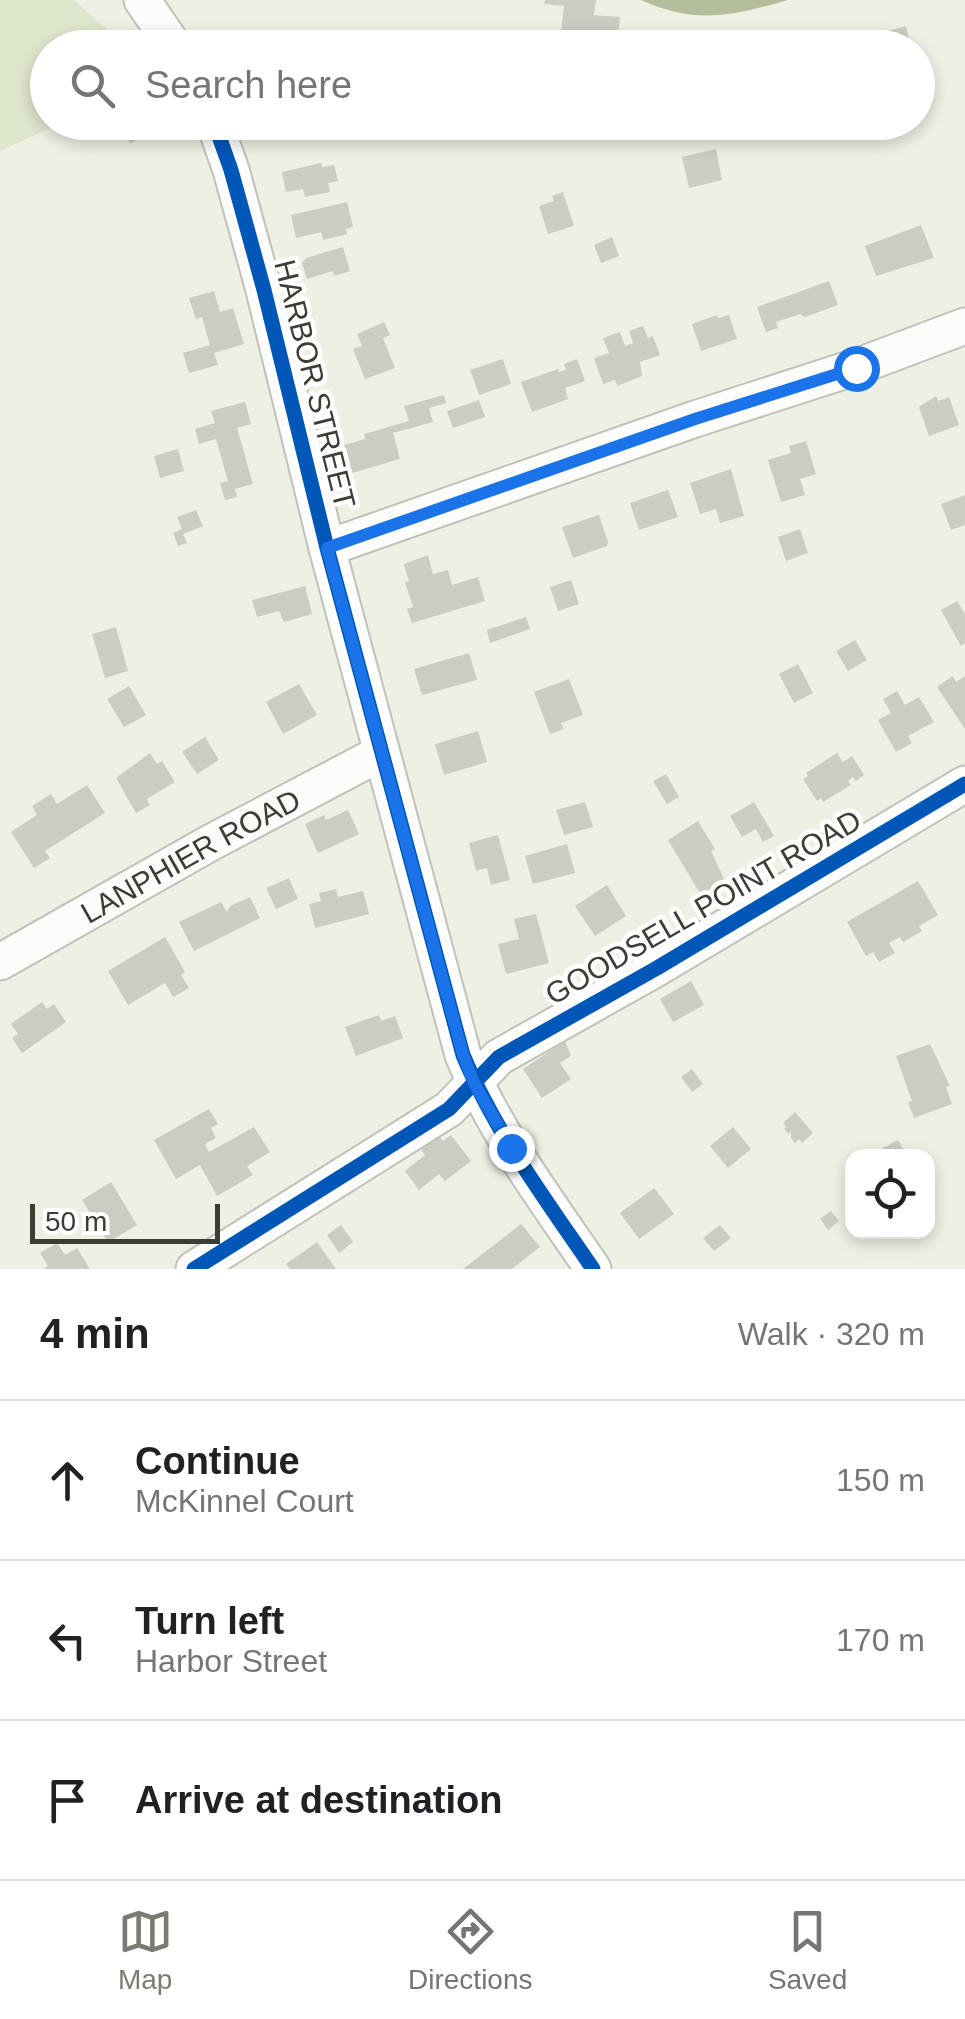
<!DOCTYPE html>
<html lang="en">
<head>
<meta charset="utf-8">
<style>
	body { margin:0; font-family:Arial,sans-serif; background:#f6f6f6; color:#202124 }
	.controls { position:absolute; right:30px; bottom:30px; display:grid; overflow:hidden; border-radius:20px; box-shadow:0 5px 15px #0003 }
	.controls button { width:90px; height:90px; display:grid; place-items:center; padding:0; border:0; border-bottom:2px solid #e0e0e0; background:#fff; color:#202124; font:50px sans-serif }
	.scale { position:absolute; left:30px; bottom:25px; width:190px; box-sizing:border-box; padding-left:10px; border:5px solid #3b3e34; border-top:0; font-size:28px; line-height:35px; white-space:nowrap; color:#3b3e34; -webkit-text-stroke:8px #fff; paint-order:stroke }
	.stop { position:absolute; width:30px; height:30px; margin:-22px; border:8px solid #1a73e8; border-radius:50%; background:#fff }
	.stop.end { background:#1a73e8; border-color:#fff; box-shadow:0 2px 10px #0008 }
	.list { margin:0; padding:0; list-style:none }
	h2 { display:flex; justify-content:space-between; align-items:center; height:130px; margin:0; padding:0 40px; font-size:42px }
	h2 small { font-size:32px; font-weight:400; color:#757577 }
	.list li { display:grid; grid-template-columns:65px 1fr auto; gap:30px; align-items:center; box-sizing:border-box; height:160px; padding:0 40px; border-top:2px solid #e0e0e0 }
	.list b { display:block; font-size:38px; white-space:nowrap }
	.list p { margin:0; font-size:32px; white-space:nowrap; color:#757577 }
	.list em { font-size:32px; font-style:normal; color:#757577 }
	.icon { flex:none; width:55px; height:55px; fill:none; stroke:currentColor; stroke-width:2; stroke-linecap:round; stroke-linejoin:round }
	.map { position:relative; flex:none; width:965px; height:1269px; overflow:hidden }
	.search { position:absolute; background:#fff; box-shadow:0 5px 15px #0003; left:30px; right:30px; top:30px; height:110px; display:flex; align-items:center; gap:25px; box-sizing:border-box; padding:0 35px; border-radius:55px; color:#757577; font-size:38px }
	.sheet { height:610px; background:#fff }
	nav { display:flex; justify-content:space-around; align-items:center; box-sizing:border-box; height:140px; border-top:2px solid #e0e0e0; background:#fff; font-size:28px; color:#757577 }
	nav a { display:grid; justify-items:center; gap:5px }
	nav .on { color:#797d71 }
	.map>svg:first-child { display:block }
	.green { fill:#dee6cc }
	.water { fill:#b4bd9c }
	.building { fill:#cacdc2 }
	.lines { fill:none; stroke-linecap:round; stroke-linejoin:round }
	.minor-casing { stroke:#bfc2b8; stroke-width:39 }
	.minor { stroke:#fcfdfb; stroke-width:35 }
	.cycleway-casing { stroke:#fff; stroke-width:21 }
	.cycleway { stroke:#0057b8; stroke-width:15 }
	.route { stroke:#1a73e8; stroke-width:12 }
	.labels { text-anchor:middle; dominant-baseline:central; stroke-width:9; stroke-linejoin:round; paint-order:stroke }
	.street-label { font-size:30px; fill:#3b3e34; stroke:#fff }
</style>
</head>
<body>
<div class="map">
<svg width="965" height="1269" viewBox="0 0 965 1269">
	<rect width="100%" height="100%" fill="#edf1e3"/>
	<path class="green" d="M0 0H74L113 35 120 47 48 48V122L61 123 0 151Z"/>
	<path class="water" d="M641 0H788C731 16 697 25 641 0Z"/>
	<g class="building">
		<path d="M545 0H596L594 15 620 17 617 48H591L592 42H584V34L561 32 564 6 544 4Z"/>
		<path d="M906 26 911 48H885L881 33Z"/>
		<path d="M113 122H156L131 144Z"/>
		<path d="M716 149 722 180 689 188 682 157Z"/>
		<path d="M321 163 322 167 334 165 338 181 328 183 330 192 305 197 303 189 286 192 282 172Z"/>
		<path d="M563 192 574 226 548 234 539 206 554 201 552 196Z"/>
		<path d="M347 202 353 227 346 229 347 234 323 240 321 232 296 238 291 215Z"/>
		<path d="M921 225 934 258 876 276 865 246Z"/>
		<path d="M612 237 619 256 601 263 594 245Z"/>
		<path d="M343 247 350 271 334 276 333 271 307 279 302 263 306 258Z"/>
		<path d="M829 281 838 305 805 317 800 314 776 322 778 328 766 332 757 307Z"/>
		<path d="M214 291 220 312 233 308 244 344 214 353 218 365 189 373 183 353 210 345 202 317 196 319 189 298Z"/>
		<path d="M717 315 718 318 729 315 737 339 701 351 692 324Z"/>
		<path d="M384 322 390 335 383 338 395 368 365 379 353 349 362 346 357 334Z"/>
		<path d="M643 326 648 338 653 336 660 355 640 362 642 376 617 386 615 380 603 384 594 358 609 353 603 338 620 332 625 346 633 343 629 331Z"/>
		<path d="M503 359 511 384 479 395 470 370Z"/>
		<path d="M577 359 585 381 565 388 568 399 532 412 521 382 558 369 559 372 566 370 564 364Z"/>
		<path d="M444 395 446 403 429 408 433 422 393 433 400 459 352 473 344 445 365 439 364 434 409 421 404 406Z"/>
		<path d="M936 396 938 401 949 397 959 425 929 436 919 407Z"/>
		<path d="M479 400 485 417 453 428 447 411Z"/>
		<path d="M245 402 251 424 237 428 253 484 235 489 237 497 225 500 220 483 228 481 216 439 199 444 195 429 215 423 211 411Z"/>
		<path d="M806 441 816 474 800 479 805 495 781 502 768 460 791 453 789 446Z"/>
		<path d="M178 449 184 471 160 478 154 456Z"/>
		<path d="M731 469 744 516 720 523 716 509 700 514 690 483Z"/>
		<path d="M668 490 678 517 639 530 630 503Z"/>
		<path d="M965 495V525L951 530 941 504Z"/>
		<path d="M196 510 203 526 183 534 187 543 178 546 173 533 182 529 177 517Z"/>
		<path d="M599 515 608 542 607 546 573 558 562 527Z"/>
		<path d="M800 529 808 553 786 561 778 537Z"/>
		<path d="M428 555 433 574 448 570 452 585 478 577 485 601 412 623 407 609 413 607 405 582 409 581 404 564Z"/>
		<path d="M571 580 579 604 558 611 550 587Z"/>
		<path d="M305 586 312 614 284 622 279 611 257 617 252 600Z"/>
		<path d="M957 601 965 614V643L961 646 941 610Z"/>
		<path d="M526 617 530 629 490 643 487 630Z"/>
		<path d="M116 627 128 671 105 678 92 634Z"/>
		<path d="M855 640 867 660 848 671 836 651Z"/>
		<path d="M469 653 477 680 422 695 414 669Z"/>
		<path d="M798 664 813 693 794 703 779 674Z"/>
		<path d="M953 676 956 682 965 676V729L937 687Z"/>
		<path d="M569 679 583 715 561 723 564 729 550 734 534 692Z"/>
		<path d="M299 684 317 715 283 734 266 702Z"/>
		<path d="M129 686 146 715 124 727 107 699Z"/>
		<path d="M897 691 905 705 919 697 934 722 908 736 912 743 896 752 878 720 891 713 883 699Z"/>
		<path d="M478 731 487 762 444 775 435 744Z"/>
		<path d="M205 737 219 760 197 774 182 752Z"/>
		<path d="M150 753 157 764 162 761 175 782 147 799 150 805 136 813 116 778Z"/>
		<path d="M837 753 843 762 852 756 864 775 856 781 853 777 848 781 851 785 823 802 821 798 817 801 803 779 808 776 806 773Z"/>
		<path d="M666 774 679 797 667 804 653 781Z"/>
		<path d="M87 785 105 813 45 851 50 858 34 868 11 832 37 815 32 806 51 794 57 804Z"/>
		<path d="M585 802 593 827 564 835 556 810Z"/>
		<path d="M754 802 774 836 763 842 756 829 742 837 730 816Z"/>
		<path d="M348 810 359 834 318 853 305 824 324 815 326 820Z"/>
		<path d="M698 821 715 849 711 851 725 881 701 895 668 840Z"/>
		<path d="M498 835 510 880 491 885 487 868 476 871 469 843Z"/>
		<path d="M567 844 575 873 533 884 525 856Z"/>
		<path d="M289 878 298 899 276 909 266 888Z"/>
		<path d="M918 881 938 915 919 926 922 931 903 942 900 937 889 943 895 953 879 962 873 952 866 956 847 922Z"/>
		<path d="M607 885 626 916 595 936 575 906Z"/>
		<path d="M336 889 338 897 363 891 369 914 315 928 309 904 321 901 319 893Z"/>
		<path d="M250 897 260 918 194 951 179 922 221 902 227 912 230 906Z"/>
		<path d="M536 914 549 963 506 974 498 944 519 939 514 919Z"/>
		<path d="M165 937 185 972 181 975 189 988 173 997 165 983 128 1005 108 971Z"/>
		<path d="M691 981 704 1005 673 1022 660 999Z"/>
		<path d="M42 1002 47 1009 54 1004 66 1022 22 1053 12 1038 18 1034 11 1024Z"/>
		<path d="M379 1015 381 1021 395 1016 403 1038 356 1056 345 1027Z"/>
		<path d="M565 1041 571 1056 560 1063 571 1079 542 1098 523 1069Z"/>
		<path d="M930 1044 950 1086 946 1087 952 1104 914 1118 908 1102 912 1101 896 1056Z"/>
		<path d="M692 1069 703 1084 692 1092 681 1077Z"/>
		<path d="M209 1109 218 1124 211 1128 216 1138 205 1144 209 1152 254 1127 270 1152 247 1166 253 1175 217 1196 200 1165 176 1179 154 1140Z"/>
		<path d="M795 1112 813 1133 802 1143 799 1139 795 1143 791 1138V1131L788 1134 784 1128 786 1127 783 1123Z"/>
		<path d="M733 1127 751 1149 728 1168 710 1146Z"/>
		<path d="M451 1135 471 1161 445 1181 439 1174 419 1190 405 1171 425 1155 421 1150 439 1136 443 1141Z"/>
		<path d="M898 1140 906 1154 868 1156Z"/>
		<path d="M111 1182 137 1225 108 1242 82 1200Z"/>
		<path d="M654 1188 674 1214 639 1239 620 1213Z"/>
		<path d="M831 1211 839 1221 828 1230 820 1219Z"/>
		<path d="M521 1224 540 1247 512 1269H463Z"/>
		<path d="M341 1225 353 1242 339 1253 327 1235Z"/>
		<path d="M720 1225 731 1238 714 1251 703 1238Z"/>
		<path d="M317 1242 336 1269H290L286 1264Z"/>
		<path d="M57 1243 65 1255 77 1248 90 1269H43L48 1266 40 1253Z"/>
	</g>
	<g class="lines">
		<g class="minor-casing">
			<g id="minor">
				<path d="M142 0 175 48"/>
				<path d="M214 122 231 170 264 290 327 548 463 1055C495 1132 546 1200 593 1269"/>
				<path d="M327 548 695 419 856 367 965 326"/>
				<path id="s1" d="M0 962 210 843 381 753"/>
				<path d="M194 1269 449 1109 499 1057 657 968 965 784"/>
			</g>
		</g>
		<use href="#minor" class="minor"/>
		<g class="cycleway-casing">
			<g id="cycleway">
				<path d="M214 122 231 170 264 290 327 548 463 1055C495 1132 546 1200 593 1269"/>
				<path d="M194 1269 449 1109 499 1057 657 968 965 784"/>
			</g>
		</g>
		<use href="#cycleway" class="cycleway"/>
	</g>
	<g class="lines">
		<path class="route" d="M511 1148 474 1083 463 1055 327 548 695 419 856 368"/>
	</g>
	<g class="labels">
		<g class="street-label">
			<text transform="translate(315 384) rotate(76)">HARBOR STREET</text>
			<text stroke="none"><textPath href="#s1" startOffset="218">LANPHIER ROAD</textPath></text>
			<text transform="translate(703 907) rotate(-30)">GOODSELL POINT ROAD</text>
		</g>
	</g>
</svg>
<div class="controls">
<button><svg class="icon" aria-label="locate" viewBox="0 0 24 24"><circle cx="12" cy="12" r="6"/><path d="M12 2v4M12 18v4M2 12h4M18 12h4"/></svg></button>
</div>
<div class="scale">50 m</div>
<div class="stop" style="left:856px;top:368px"></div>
<div class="stop end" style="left:511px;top:1148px"></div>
<div class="search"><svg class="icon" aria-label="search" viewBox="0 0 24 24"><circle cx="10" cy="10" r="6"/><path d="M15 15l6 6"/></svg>Search here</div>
</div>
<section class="sheet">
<h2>4 min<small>Walk · 320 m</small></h2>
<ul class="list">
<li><svg class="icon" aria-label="ahead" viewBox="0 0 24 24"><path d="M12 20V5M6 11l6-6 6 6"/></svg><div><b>Continue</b><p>McKinnel Court</p></div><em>150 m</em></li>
<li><svg class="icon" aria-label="left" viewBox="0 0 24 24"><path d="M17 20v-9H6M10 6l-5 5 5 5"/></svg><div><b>Turn left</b><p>Harbor Street</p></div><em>170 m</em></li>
<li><svg class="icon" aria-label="arrive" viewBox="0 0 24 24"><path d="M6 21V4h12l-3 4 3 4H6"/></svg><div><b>Arrive at destination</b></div></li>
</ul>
</section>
<nav>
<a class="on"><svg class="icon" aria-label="map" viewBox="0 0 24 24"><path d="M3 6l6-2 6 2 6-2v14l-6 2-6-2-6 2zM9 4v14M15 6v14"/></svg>Map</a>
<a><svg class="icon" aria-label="directions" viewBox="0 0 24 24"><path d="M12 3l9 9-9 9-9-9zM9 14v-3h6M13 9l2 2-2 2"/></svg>Directions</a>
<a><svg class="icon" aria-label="saved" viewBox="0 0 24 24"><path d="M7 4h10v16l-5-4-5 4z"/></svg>Saved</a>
</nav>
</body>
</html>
